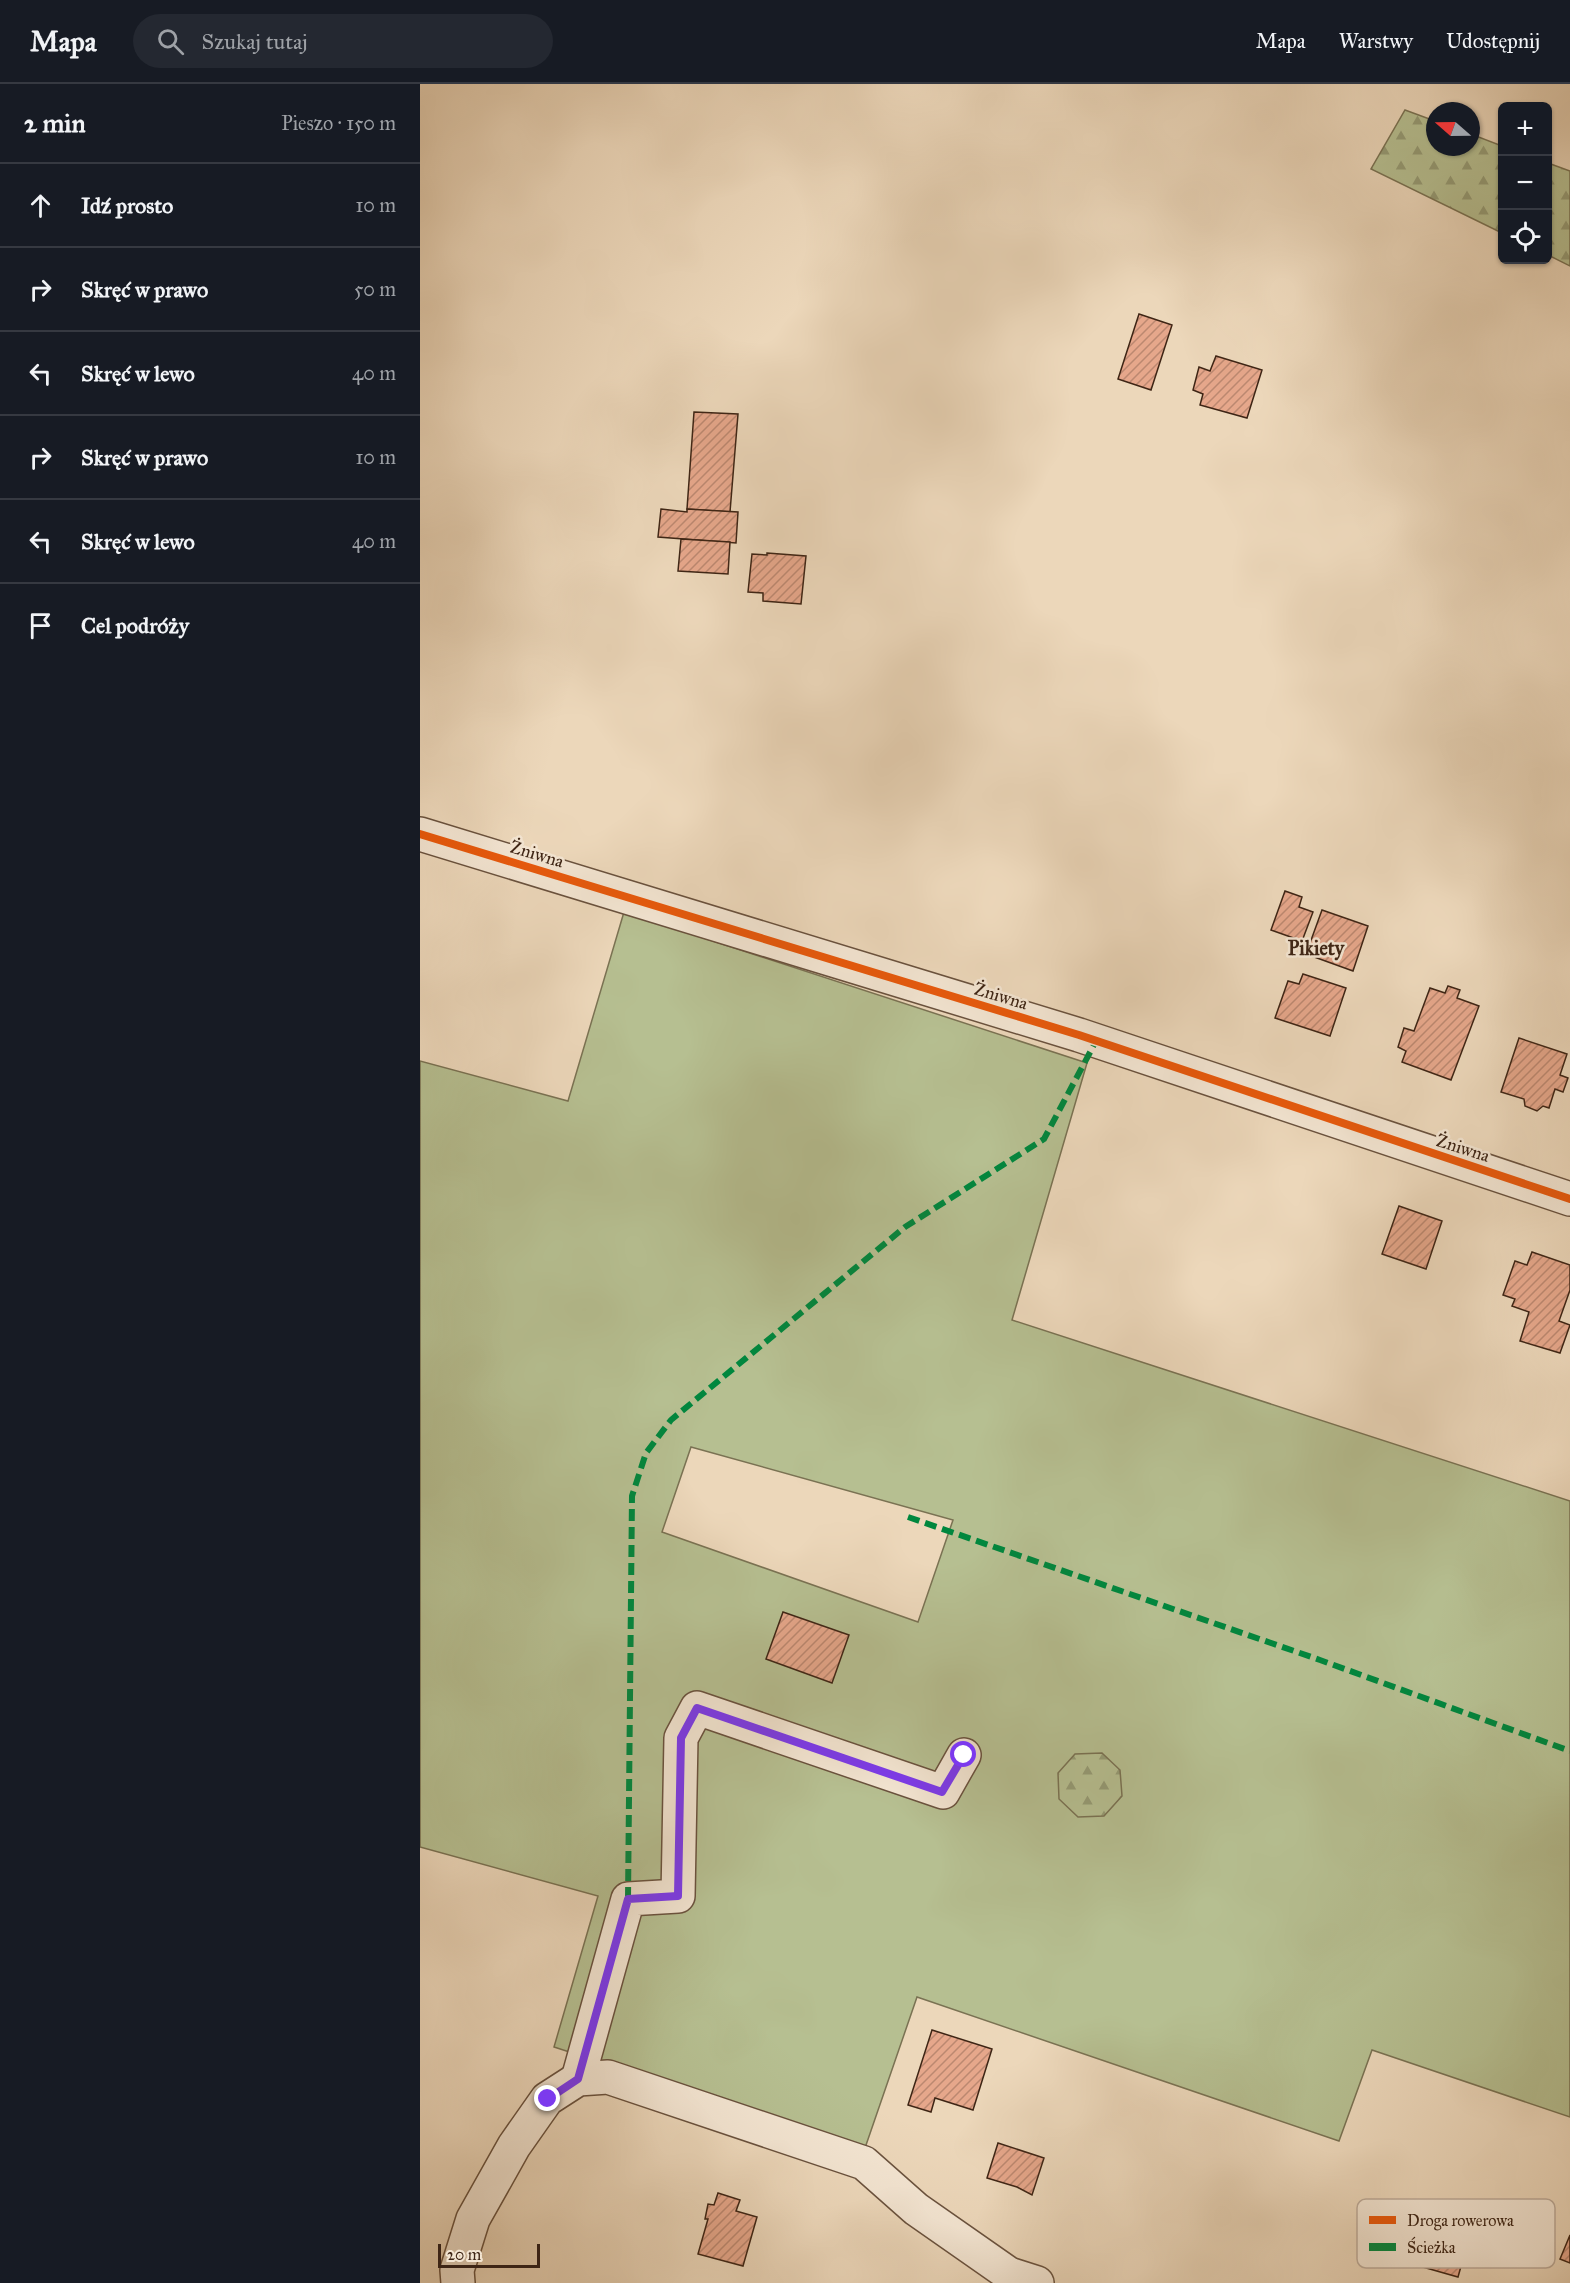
<!DOCTYPE html>
<html lang="pl">
<head>
<meta charset="utf-8">
<style>
	body { margin:0; font-family:"IM FELL Great Primer",serif; background:#242831; color:#f1f3f6 }
	.controls { position:absolute; right:18px; top:18px; display:grid; overflow:hidden; border-radius:9px; box-shadow:0 2px 4px #0004 }
	.controls button { width:54px; height:54px; display:grid; place-items:center; padding:0; border:0; border-bottom:2px solid #363941; background:#171b24; color:#f1f3f6; font:30px sans-serif }
	.compass { position:absolute; left:1006px; top:18px; width:54px; height:54px; border-radius:50%; background:#171b24; box-shadow:0 2px 4px #0004; rotate:290deg }
	.scale { position:absolute; left:18px; bottom:15px; width:102px; box-sizing:border-box; padding-left:6px; border:3px solid #3e2515; border-top:0; font-size:16px; line-height:21px; white-space:nowrap; color:#3e2515; -webkit-text-stroke:4px #f3e5d2; paint-order:stroke }
	.stop { position:absolute; width:18px; height:18px; margin:-14px; border:4px solid #7c3aed; border-radius:50%; background:#fff }
	.stop.end { background:#7c3aed; border-color:#fff; box-shadow:0 2px 6px #0008 }
	.list { margin:0; padding:0; list-style:none }
	h2 { display:flex; justify-content:space-between; align-items:center; height:78px; margin:0; padding:0 24px; font-size:26px }
	h2 small { font-size:20px; font-weight:400; color:#9ea1a6 }
	.list li { display:grid; grid-template-columns:39px 1fr auto; gap:18px; align-items:center; box-sizing:border-box; height:84px; padding:0 24px; border-top:2px solid #363941 }
	.list b { display:block; font-size:22px; white-space:nowrap }
	.list em { font-size:20px; font-style:normal; color:#9ea1a6 }
	.icon { flex:none; width:33px; height:33px; fill:none; stroke:currentColor; stroke-width:2; stroke-linecap:round; stroke-linejoin:round }
	.map { position:relative; flex:none; width:1150px; height:2199px; overflow:hidden }
	header { display:flex; align-items:center; gap:36px; box-sizing:border-box; height:84px; padding:0 30px; background:#171b24; border-bottom:2px solid #363941 }
	header strong { font-size:28px }
	nav { display:flex; gap:33px; margin-inline-start:auto; font-size:21px }
	.search { width:420px; height:54px; background:#242831; display:flex; align-items:center; gap:15px; box-sizing:border-box; padding:0 21px; border-radius:33px; color:#9ea1a6; font-size:22px }
	main { display:flex }
	aside { flex:1; background:#171b24 }
	.map>svg:first-child { display:block }
	.grass { fill:#b6bf91; stroke:#7a7253; stroke-width:1.5; fill-rule:evenodd }
	.forest { fill:url(#forest-firs); stroke:#7a7253; stroke-width:1.5 }
	.building { fill:url(#building-hatch); stroke:#3e2515; stroke-width:1.5 }
	.lines { fill:none; stroke-linecap:round; stroke-linejoin:round }
	.minor-casing { stroke:#6a523e; stroke-width:36 }
	.minor { stroke:#f3e5d2; stroke-width:33 }
	.quiet { stroke:#00873e; stroke-width:6; stroke-dasharray:12 6; stroke-linecap:butt }
	.cycleway-casing { stroke:#f3e5d2; stroke-width:11 }
	.cycleway { stroke:#e8590c; stroke-width:8 }
	.route { stroke:#7c3aed; stroke-width:8 }
	.labels { text-anchor:middle; dominant-baseline:central; stroke-width:5; stroke-linejoin:round; paint-order:stroke }
	.street-label { font-size:18px; fill:#3e2515; stroke:#f3e5d2 }
	.neighbourhood-label { font-size:20px; font-weight:bold; fill:#3e2515; stroke:#f3e5d2 }
	.key { fill:#f3e5d2; stroke:#bdab99; stroke-width:1.5 }
	.key-label { font-size:16px; fill:#3e2515 }
</style>
</head>
<body>
<header>
<strong>Mapa</strong>
<div class="search"><svg class="icon" aria-label="search" viewBox="0 0 24 24"><circle cx="10" cy="10" r="6"/><path d="M15 15l6 6"/></svg>Szukaj tutaj</div>
<nav><a>Mapa</a><a>Warstwy</a><a>Udostępnij</a></nav>
</header>
<main>
<aside>
<h2>2 min<small>Pieszo · 150 m</small></h2>
<ul class="list">
<li><svg class="icon" aria-label="ahead" viewBox="0 0 24 24"><path d="M12 20V5M6 11l6-6 6 6"/></svg><div><b>Idź prosto</b></div><em>10 m</em></li>
<li><svg class="icon" aria-label="right" viewBox="0 0 24 24"><path d="M7 20v-9h11M14 6l5 5-5 5"/></svg><div><b>Skręć w prawo</b></div><em>50 m</em></li>
<li><svg class="icon" aria-label="left" viewBox="0 0 24 24"><path d="M17 20v-9H6M10 6l-5 5 5 5"/></svg><div><b>Skręć w lewo</b></div><em>40 m</em></li>
<li><svg class="icon" aria-label="right" viewBox="0 0 24 24"><path d="M7 20v-9h11M14 6l5 5-5 5"/></svg><div><b>Skręć w prawo</b></div><em>10 m</em></li>
<li><svg class="icon" aria-label="left" viewBox="0 0 24 24"><path d="M17 20v-9H6M10 6l-5 5 5 5"/></svg><div><b>Skręć w lewo</b></div><em>40 m</em></li>
<li><svg class="icon" aria-label="arrive" viewBox="0 0 24 24"><path d="M6 21V4h12l-3 4 3 4H6"/></svg><div><b>Cel podróży</b></div></li>
</ul>
</aside>
<div class="map">
<svg width="1150" height="2199" viewBox="0 0 1150 2199">
	<defs>
		<pattern id="forest-firs" width="22" height="20" patternUnits="userSpaceOnUse" patternTransform="scale(1.5)"><rect width="22" height="20" fill="#b6bf91"/><path d="M5 1l3.5 6h-7zM16 11l3.5 6h-7z" fill="#959b75"/></pattern>
		<pattern id="building-hatch" width="6" height="6" patternUnits="userSpaceOnUse" patternTransform="scale(1.5)"><rect width="6" height="6" fill="#e6a78b"/><path d="M-1 1l2-2M0 6l6-6M5 7l2-2" fill="none" stroke="#bc8870"/></pattern>
	</defs>
	<rect width="100%" height="100%" fill="#ecd7ba"/>
	<filter id="stains"><feTurbulence type="fractalNoise" baseFrequency=".00333" numOctaves="4"/><feColorMatrix values="0 0 0 0 .2 0 0 0 0 .09 0 0 0 0 .02 0 0 0 .5 -.17"/></filter>
	<radialGradient id="worn" r=".72"><stop offset=".6" stop-color="#630" stop-opacity="0"/><stop offset="1" stop-color="#630" stop-opacity=".3"/></radialGradient>
	<path class="grass" d="M204 828 667 979 592 1236 1150 1417V2033L952 1966 919 2057 497 1913 445 2064 134 1963 178 1812 0 1763V977L148 1017ZM271 1363 533 1436 498 1538 242 1448Z"/>
	<g class="forest">
		<path d="M985 26 1015 37V63H1051V50L1082 62V149L951 85Z"/>
		<path d="M1128 79 1150 87V182L1128 171Z"/>
		<path d="M682 1669 700 1686 702 1712 684 1732 658 1733 639 1715 638 1689 655 1670Z"/>
	</g>
	<g class="building">
		<path d="M719 230 752 241 731 306 698 295Z"/>
		<path d="M796 272 842 286 827 334 780 321 783 310 773 306 779 283 790 287Z"/>
		<path d="M274 328 318 330 310 428 267 425Z"/>
		<path d="M241 425 267 428V425L318 428 316 459 238 453Z"/>
		<path d="M261 455 310 458 308 490 258 487Z"/>
		<path d="M347 469 386 472 381 520 343 517V509L328 508 332 470 347 471Z"/>
		<path d="M865 807 882 813 879 823 893 828 882 857 851 846Z"/>
		<path d="M902 826 948 842 933 887 886 870Z"/>
		<path d="M883 890 926 904 910 952 855 934 868 897 879 900Z"/>
		<path d="M1028 902 1040 906 1037 914 1059 922 1031 996 982 978 986 967 978 963 984 944 994 947 1010 904 1025 909Z"/>
		<path d="M1099 954 1147 970 1140 991 1148 994 1143 1008 1135 1005 1129 1024 1123 1022 1117 1027 1105 1022 1104 1015 1081 1008Z"/>
		<path d="M979 1122 1022 1137 1006 1185 962 1170Z"/>
		<path d="M1112 1168 1150 1181V1206L1139 1237 1150 1241 1140 1269 1100 1257 1109 1228 1092 1222 1095 1215 1083 1211 1095 1177 1107 1181Z"/>
		<path d="M363 1528 429 1551 412 1599 346 1575Z"/>
		<path d="M512 1946 572 1965 553 2026 515 2014 511 2028 488 2021Z"/>
		<path d="M578 2059 624 2074 612 2111 597 2103 567 2094Z"/>
		<path d="M298 2109 320 2116 316 2127 337 2133 323 2182 278 2170 288 2135H285L288 2120 294 2121Z"/>
		<path d="M1150 2151V2179L1140 2175Z"/>
		<path d="M1006 2157 1045 2168 1038 2193 999 2182Z"/>
	</g>
	<g class="lines">
		<g class="minor-casing">
			<g id="minor">
				<path d="M0 750 659 951 1150 1115"/>
				<path d="M158 1995 208 1815 258 1812 261 1654 277 1624 523 1708 544 1671"/>
				<path d="M38 2199 37 2186 53 2135 94 2062 127 2015 158 1995 188 1993 444 2079 496 2125 589 2190 617 2199"/>
			</g>
		</g>
		<use href="#minor" class="minor"/>
		<g class="quiet">
			<path d="M488 1433 900 1576 1150 1667"/>
			<path d="M208 1815 212 1412 226 1369 251 1336 485 1143 624 1055 676 957"/>
		</g>
		<g class="cycleway-casing">
			<path id="cycleway" d="M0 750 659 951 1150 1115"/>
		</g>
		<use href="#cycleway" class="cycleway"/>
	</g>
	<g class="lines">
		<path class="route" d="M128 2015 158 1995 208 1815 258 1812 261 1654 277 1624 522 1708 544 1671"/>
	</g>
	<g class="labels">
		<g class="street-label">
			<text transform="translate(117 770) rotate(17)">Żniwna</text>
			<text transform="translate(581 912) rotate(17)">Żniwna</text>
			<text transform="translate(1043 1064) rotate(18)">Żniwna</text>
		</g>
		<g class="neighbourhood-label">
			<text x="896" y="864">Pikiety</text>
		</g>
	</g>
	<rect x="937" y="2115" width="198" height="69" rx="9" class="key"/>
	<rect x="949" y="2132" width="27" height="8" fill="#e8590c"/>
	<rect x="949" y="2159" width="27" height="8" fill="#00873e"/>
	<g class="key-label">
		<text x="987" y="2142">Droga rowerowa</text>
		<text x="987" y="2169">Ścieżka</text>
	</g>
	<rect width="100%" height="100%" filter="url(#stains)"/>
	<rect width="100%" height="100%" fill="url(#worn)"/>
</svg>
<div class="controls">
<button>+</button>
<button>−</button>
<button><svg class="icon" aria-label="locate" viewBox="0 0 24 24"><circle cx="12" cy="12" r="6"/><path d="M12 2v4M12 18v4M2 12h4M18 12h4"/></svg></button>
</div>
<svg class="compass" viewBox="-18 -18 36 36"><path d="M0-13l5 13h-10z" fill="#e53935"/><path d="M0 13l5-13h-10z" fill="#9ea1a6"/></svg>
<div class="scale">20 m</div>
<div class="stop" style="left:544px;top:1671px"></div>
<div class="stop end" style="left:128px;top:2015px"></div>
</div>
</main>
</body>
</html>
